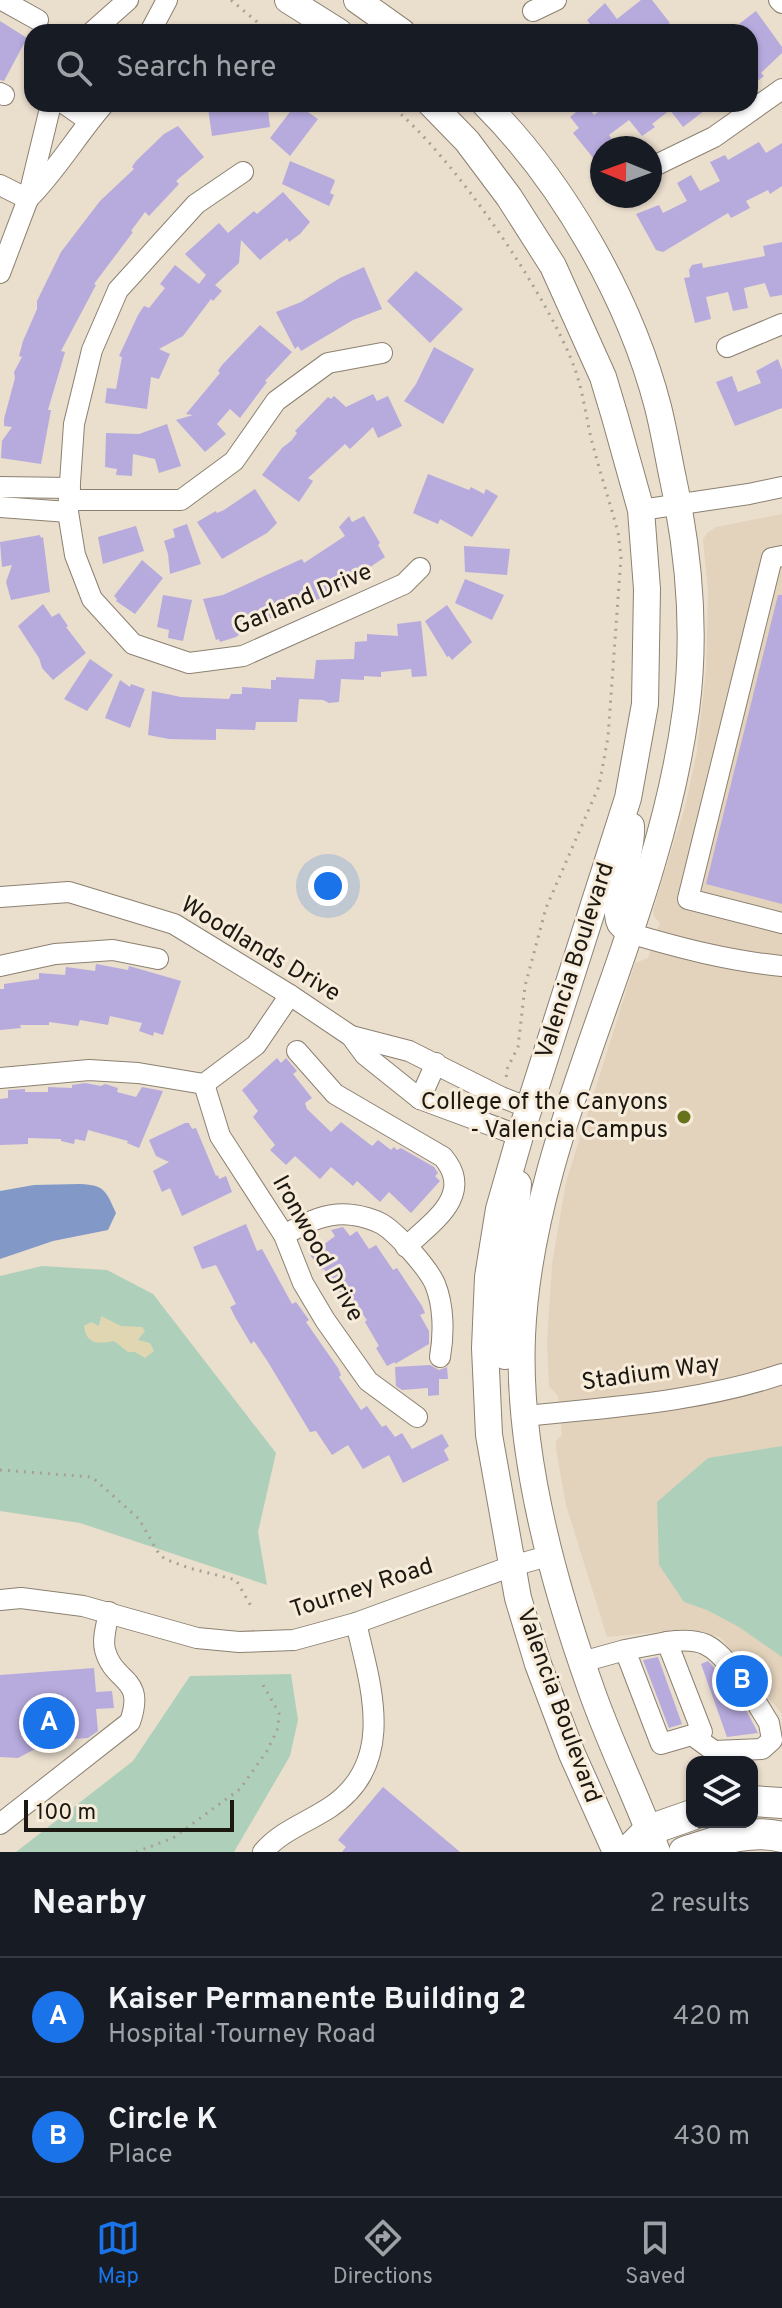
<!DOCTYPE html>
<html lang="en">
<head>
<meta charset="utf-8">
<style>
	body { margin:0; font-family:Overpass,sans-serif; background:#20242c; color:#f1f3f6 }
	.controls { position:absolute; right:24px; bottom:24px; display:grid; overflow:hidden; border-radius:16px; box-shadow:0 2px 6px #0004 }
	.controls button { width:72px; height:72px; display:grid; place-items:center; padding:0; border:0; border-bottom:2px solid #363941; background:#171b24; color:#f1f3f6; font:40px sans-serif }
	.compass { position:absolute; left:590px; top:136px; width:72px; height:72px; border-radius:50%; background:#171b24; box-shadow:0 2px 6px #0004; rotate:271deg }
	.scale { position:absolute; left:24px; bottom:20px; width:210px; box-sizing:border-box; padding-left:8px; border:4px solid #1c1812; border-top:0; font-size:22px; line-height:28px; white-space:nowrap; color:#1c1812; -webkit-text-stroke:6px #f7ebda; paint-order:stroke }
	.you { position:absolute; left:328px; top:886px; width:28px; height:28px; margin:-20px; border:6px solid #fff; border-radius:50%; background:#1a73e8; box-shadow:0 0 0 12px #1a73e833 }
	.badge { display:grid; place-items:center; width:52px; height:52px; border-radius:50%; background:#1a73e8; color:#fff; font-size:26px; font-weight:700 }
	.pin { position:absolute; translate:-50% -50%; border:4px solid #fff; box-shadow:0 2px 8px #0006 }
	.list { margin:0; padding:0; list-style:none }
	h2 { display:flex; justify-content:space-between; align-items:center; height:104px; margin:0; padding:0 32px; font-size:34px }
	h2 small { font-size:26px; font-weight:400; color:#9ea1a6 }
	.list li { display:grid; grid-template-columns:52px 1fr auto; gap:24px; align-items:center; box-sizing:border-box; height:120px; padding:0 32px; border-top:2px solid #363941 }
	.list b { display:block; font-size:30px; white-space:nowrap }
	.list p { margin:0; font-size:26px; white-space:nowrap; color:#9ea1a6 }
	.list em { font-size:26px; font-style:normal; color:#9ea1a6 }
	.icon { flex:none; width:44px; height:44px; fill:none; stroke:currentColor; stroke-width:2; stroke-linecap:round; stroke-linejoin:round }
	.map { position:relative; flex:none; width:782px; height:1852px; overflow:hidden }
	.search { position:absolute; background:#171b24; box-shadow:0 2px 6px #0004; left:24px; right:24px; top:24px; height:88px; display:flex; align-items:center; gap:20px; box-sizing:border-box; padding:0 28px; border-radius:24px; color:#9ea1a6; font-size:30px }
	.sheet { height:344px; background:#171b24 }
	nav { display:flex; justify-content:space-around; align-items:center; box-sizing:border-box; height:112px; border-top:2px solid #363941; background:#171b24; font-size:22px; color:#9ea1a6 }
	nav a { display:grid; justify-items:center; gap:4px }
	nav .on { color:#1a73e8 }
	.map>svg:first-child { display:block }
	.built { fill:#e4d3bc }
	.green { fill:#aed0ba }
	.sand { fill:#e0d6b2 }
	.water { fill:#8298c6 }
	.building { fill:#b7abde }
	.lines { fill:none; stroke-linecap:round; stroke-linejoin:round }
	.minor-casing { stroke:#8c8171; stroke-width:22 }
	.major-casing { stroke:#8c8171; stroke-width:28 }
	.highway-casing { stroke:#8c8171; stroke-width:32 }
	.path { stroke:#a9a092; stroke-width:3; stroke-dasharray:2 6; stroke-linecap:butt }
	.minor { stroke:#fff; stroke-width:20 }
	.major { stroke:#fff; stroke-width:26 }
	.highway { stroke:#fff; stroke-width:30 }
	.poi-dot { fill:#67721c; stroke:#f7ebda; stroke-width:3 }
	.labels { text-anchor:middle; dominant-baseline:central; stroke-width:6; stroke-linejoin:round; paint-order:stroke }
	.street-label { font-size:24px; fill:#1c1812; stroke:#f7ebda }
	.poi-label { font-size:24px; fill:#1c1812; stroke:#f7ebda; text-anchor:end }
</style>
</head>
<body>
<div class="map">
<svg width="782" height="1852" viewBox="0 0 782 1852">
	<rect width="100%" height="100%" fill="#eadecd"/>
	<path class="built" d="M782 514V1714L720 1637 689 1629 607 1637 566 1505 556 1449V1441L562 1435 558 1396 549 1386 547 1342 552 1264 566 1182 635 963 648 958 660 922 654 917 653 910 685 807 697 751 706 670 708 592 703 540 707 533 716 527Z"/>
	<g class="green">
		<path d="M42 1266 107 1270 153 1294 276 1453 258 1532 267 1585 80 1523 0 1511V1276Z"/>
		<path d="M782 1446V1657L739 1627 707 1610 684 1602 659 1565 657 1502 708 1458Z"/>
		<path d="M291 1674 298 1720 290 1756 234 1852H16L133 1761 190 1676Z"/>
	</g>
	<path class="sand" d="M101 1316 121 1326 142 1327 145 1331 138 1340 150 1343 154 1351 145 1358 135 1352H128L114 1341C99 1344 86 1345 84 1326L91 1322 99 1326Z"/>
	<path class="water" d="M80 1184C105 1185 106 1191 116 1213L108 1230 53 1241 0 1259V1191L34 1185Z"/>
	<g class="building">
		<path d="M641 0H652L670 23 660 31 655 25 646 32H596L587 20 605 3 617 19Z"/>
		<path d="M756 11 782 47V53L761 73 764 76 750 87V32H746L739 24Z"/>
		<path d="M0 21 27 38 4 81 0 80Z"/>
		<path d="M215 104H260V109H268L270 127 212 136 208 108 215 107Z"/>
		<path d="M296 104 318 119 290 156 270 138Z"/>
		<path d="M586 104 594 115 608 104H713L683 127 670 110 652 124 655 127 642 136 629 120 609 135 613 141 602 148V153L594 159 573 133 579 128 570 117Z"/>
		<path d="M178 126 204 157 176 181 179 184 149 216 145 212 131 231 133 232 94 284 96 285 61 351 65 352 48 410H51L41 464 1 458 2 441 12 427 4 426V419L15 378 14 372 22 357 19 356 23 341 37 309V301L61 252 100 201 134 169 132 167 136 161 164 134Z"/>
		<path d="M759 142 766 153 782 143V186L770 194 768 190 746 201 750 208 731 218 728 213 663 252 656 250 636 214 659 205 663 213 687 201 677 183 691 175 700 191 720 181 710 162 725 155 728 160Z"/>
		<path d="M290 161 333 179 335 181 330 193 334 195 329 206 282 184Z"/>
		<path d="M283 192 310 222 300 234 289 242 287 238 260 260 241 240 239 263 215 285 222 291 213 301 211 299 183 336 159 349 170 354 159 379 151 377 147 409 105 403 107 388 116 389 122 357 119 356 138 315 144 306 149 308 165 288 160 284 175 265 199 284 206 275 185 254 219 223 228 233 254 211 257 214Z"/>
		<path d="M782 242V295L770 297 765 283 744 288 748 308 733 311 728 292 706 297 711 319 695 323 684 278 690 277 689 270 692 265 702 263 703 268 765 256 763 246Z"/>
		<path d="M364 267 382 309 353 320 301 351 298 346 295 349 276 312 301 302 340 278Z"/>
		<path d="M416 271 463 309 430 343 387 301Z"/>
		<path d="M260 325 292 352 265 381 267 382 240 418 230 409 217 424 226 434 205 452 176 420 193 415 186 414 220 373 218 371 222 365Z"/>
		<path d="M434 347 474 369 443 424 404 401 416 384Z"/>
		<path d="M778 359 782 370V408L735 426 716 382 732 376 738 392 761 383 756 371Z"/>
		<path d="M373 394 377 401 388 396 402 426 378 438 373 427 350 449 345 444 308 478 313 481 299 502 262 475 282 448 291 441 297 433 295 431 328 397 331 399 334 396 346 407Z"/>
		<path d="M167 424 181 466 159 473 155 459 133 454 132 476 116 475 117 469 105 467 106 433 139 434Z"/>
		<path d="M428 474 469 490 471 487 484 494 486 489 498 496 472 537 440 519 438 524 413 513Z"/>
		<path d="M255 489 277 523 267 533 222 559 197 522 216 511 217 513 224 510Z"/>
		<path d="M349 516 352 522 364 516 380 543 378 545 385 557 329 595 269 619 242 632 236 637 220 642 219 639 216 640 203 599 223 595 295 562 302 559 304 563 345 536 339 527Z"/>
		<path d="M187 524 201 564 170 574 168 554 164 541 175 537 173 529Z"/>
		<path d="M136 526 144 551 103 564 98 537Z"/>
		<path d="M40 535 41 538 43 537 50 592 11 600 6 582 12 565 2 567 0 542Z"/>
		<path d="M464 546 510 549 507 575 465 572Z"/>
		<path d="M142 560 163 578 135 614 116 601 117 599 114 596Z"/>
		<path d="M465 579 504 595 492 620 455 603Z"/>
		<path d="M163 595 192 600 183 641 168 638 169 630 157 627Z"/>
		<path d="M778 595H782V904L706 884Z"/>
		<path d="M43 604 52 617 59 613 68 626 66 627 86 653 53 680 42 668 39 658 18 626Z"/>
		<path d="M447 605 472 642 452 660 449 656 447 657 425 621Z"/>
		<path d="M421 621 427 676 412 677 411 669 381 672V677L364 676V680L341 679 339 702 329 703 323 700 299 699 297 722H256L255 730 216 729V740L169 739 148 735 152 691 181 697 229 699 231 694H242V687L271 689V680H276V677L314 679 316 660 354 659 355 642 367 641V634L398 636 397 624Z"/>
		<path d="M90 659 113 675 87 711 64 699Z"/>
		<path d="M120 680 130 687 131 684 145 689 130 728 105 718Z"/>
		<path d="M96 964 128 970 129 966 181 981 163 1035 154 1032 153 1036 139 1031 142 1023 110 1016 108 1025 80 1020 78 1026 49 1022V1025H20L21 1028 0 1030V989H4V984L39 979V973L65 975 66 967 95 971Z"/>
		<path d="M277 1058 281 1063 286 1058 297 1071 293 1074 312 1098 305 1103 307 1109 331 1132 341 1122 372 1146 378 1140 391 1150 394 1147 397 1150 401 1148 434 1167 438 1173 435 1176 440 1181 411 1213 389 1192 380 1202 357 1181 353 1186 331 1167 320 1179 295 1156 286 1165 270 1150 275 1145 253 1117 258 1111 242 1090Z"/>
		<path d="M85 1083 101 1086 105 1084 118 1088 117 1092 136 1097 142 1087 163 1091 139 1148 127 1143 128 1141 88 1130 85 1141 75 1139 74 1144 61 1141V1139L28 1138V1144L0 1145V1099L8 1098V1090L25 1089V1092H48V1087L72 1088V1085Z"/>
		<path d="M185 1123H189L192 1129 196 1128 216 1176 218 1175 219 1179 226 1176 232 1192 182 1216 170 1188 162 1192 153 1171 169 1162 156 1156 149 1140Z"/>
		<path d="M246 1224 257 1251 262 1249 292 1304 296 1302 309 1320 306 1322 338 1368 341 1375 339 1377 361 1410 367 1406 382 1427 386 1425 395 1437 402 1433 412 1449 442 1434 449 1446 444 1450 449 1460 403 1483 389 1455 363 1469 348 1445 332 1455 316 1431 310 1432 268 1362 254 1341 251 1344 235 1317 230 1307 236 1304 216 1265 202 1269 193 1247Z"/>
		<path d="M343 1227 350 1236 357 1231 369 1249 376 1245 393 1270 397 1268 422 1306 425 1313 420 1315 429 1331V1344L395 1364V1362L387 1366 376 1348 379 1346 365 1322 367 1320 347 1293 342 1296 324 1269 321 1270 310 1255 335 1236 331 1230Z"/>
		<path d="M430 1365 439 1370 447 1367 448 1379H439V1395L428 1396V1388L402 1390 396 1386 395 1367Z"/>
		<path d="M658 1657 682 1724 669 1728 643 1660Z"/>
		<path d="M708 1661 728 1682 736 1683 745 1675 748 1679 739 1685 737 1693 758 1733 727 1737 701 1664Z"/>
		<path d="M94 1668 96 1692 112 1691 114 1708 96 1709 98 1731 88 1738 38 1742 37 1748 18 1758 0 1757V1675Z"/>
		<path d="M383 1787 460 1852H342L346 1847 338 1840Z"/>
	</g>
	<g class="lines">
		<g class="minor-casing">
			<g id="minor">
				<path d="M2 0 38 20"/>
				<path d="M779 0 782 3"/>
				<path d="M533 11 556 0"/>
				<path d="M92 32 128 0"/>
				<path d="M150 32 167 0"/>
				<path d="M0 93 4 95"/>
				<path d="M65 104 89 121"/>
				<path d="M650 168 714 137 782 89"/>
				<path d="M243 172 196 204 118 290 92 350 74 424 68 512 75 555 92 599 133 644 189 663 243 656 404 584 420 568"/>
				<path d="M0 185 28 199"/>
				<path d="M28 199C57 170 77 135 104 104"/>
				<path d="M0 273 28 199 51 104"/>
				<path d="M727 347 782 324"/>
				<path d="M0 487 70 488"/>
				<path d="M69 500H181L234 461 276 401 328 363 382 353"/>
				<path d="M0 507 68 512"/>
				<path d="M641 510 749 494 782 487"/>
				<path d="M782 556 772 558 688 899 782 923"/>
				<path d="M0 897 69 892 174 924 290 995 351 1036 365 1055 420 1099 520 1136"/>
				<path d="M629 933C680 948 729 961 782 966"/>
				<path d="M0 966 55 954 113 950 158 959"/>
				<path d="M351 1036 409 1051 501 1097 529 1108"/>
				<path d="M297 1051 335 1094 443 1157C475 1195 432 1222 406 1247"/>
				<path d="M0 1078 89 1070 138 1073 204 1084"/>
				<path d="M204 1084 220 1136 284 1235 303 1283 325 1320 368 1381 417 1417"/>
				<path d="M204 1084 256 1045 290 995"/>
				<path d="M420 1099 436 1063"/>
				<path d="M284 1235C306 1223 327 1211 353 1215 362 1216 375 1220 382 1224 397 1233 428 1268 435 1284 444 1306 444 1334 440 1357"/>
				<path d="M525 1416C611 1407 699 1402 782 1374"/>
				<path d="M0 1600 21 1598 83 1606 197 1638 239 1642 294 1640 356 1623 512 1566 548 1556"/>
				<path d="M667 1642C701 1637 713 1644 733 1670"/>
				<path d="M582 1662 625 1650 661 1744 702 1732 667 1642 625 1650"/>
				<path d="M692 1735 714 1751 762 1749 772 1740 769 1723 750 1692"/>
				<path d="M0 1824 130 1722C146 1676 114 1684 105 1650 102 1638 107 1624 109 1612"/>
				<path d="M263 1852C281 1831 306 1823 329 1808 397 1764 371 1687 356 1623"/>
			</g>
		</g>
		<g class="major-casing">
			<g id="major">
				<path d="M288 0 339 32"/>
				<path d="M357 0 402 32"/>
				<path d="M431 104 467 141 509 197 553 266 603 377 615 417 641 510 647 589 645 704 628 798 520 1136 499 1209 488 1277 485 1348 489 1435 518 1598 538 1664 572 1754 616 1852"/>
				<path d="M485 104C563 182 630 299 658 407 664 431 668 455 673 479 689 554 696 634 686 710 679 762 667 813 652 863 607 1018 529 1174 522 1336 517 1452 552 1580 591 1689 610 1744 637 1797 657 1852"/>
				<path d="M629 933C629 932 621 924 620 923 611 905 633 851 631 826"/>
				<path d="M505 1356V1320L518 1184"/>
			</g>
		</g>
		<g class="highway-casing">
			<g id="highway">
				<path d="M752 1801 782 1803"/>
				<path d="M627 1852 649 1830 692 1815"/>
				<path d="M684 1852C716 1842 748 1828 782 1837"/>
			</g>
		</g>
		<g class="path">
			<path d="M231 0 269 32"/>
			<path d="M389 104C451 153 550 297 576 372 583 393 586 416 591 438 599 469 609 500 618 532L621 557 608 737 599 786 546 908 525 986 518 1047 507 1069 506 1079"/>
			<path d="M0 1470 92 1477 139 1519 159 1554 165 1559 189 1568 236 1580 251 1606"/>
			<path d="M136 1852 173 1838 240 1789 267 1751 278 1728 279 1713 262 1683"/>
		</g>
		<use href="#minor" class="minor"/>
		<use href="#major" class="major"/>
		<use href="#highway" class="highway"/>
	</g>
	<circle class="poi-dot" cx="684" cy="1117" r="8"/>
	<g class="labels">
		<g class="street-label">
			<text transform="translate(303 600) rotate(-23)">Garland Drive</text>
			<text transform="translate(260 950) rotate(31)">Woodlands Drive</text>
			<text transform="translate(576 961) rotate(-72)">Valencia Boulevard</text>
			<text transform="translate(317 1249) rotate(61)">Ironwood Drive</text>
			<text transform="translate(651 1374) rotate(-8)">Stadium Way</text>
			<text transform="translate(362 1589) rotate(-18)">Tourney Road</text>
			<text transform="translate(558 1706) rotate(70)">Valencia Boulevard</text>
		</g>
		<g class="poi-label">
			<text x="668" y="1103">College of the Canyons<tspan x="668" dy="28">- Valencia Campus</tspan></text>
		</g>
	</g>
</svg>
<div class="controls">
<button><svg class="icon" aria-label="layers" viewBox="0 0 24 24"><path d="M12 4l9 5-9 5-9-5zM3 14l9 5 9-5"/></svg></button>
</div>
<svg class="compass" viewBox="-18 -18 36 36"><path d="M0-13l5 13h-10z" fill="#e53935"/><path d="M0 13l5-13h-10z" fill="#9ea1a6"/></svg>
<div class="scale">100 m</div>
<div class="you"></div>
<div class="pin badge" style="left:49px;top:1723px">A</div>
<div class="pin badge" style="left:742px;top:1681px">B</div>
<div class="search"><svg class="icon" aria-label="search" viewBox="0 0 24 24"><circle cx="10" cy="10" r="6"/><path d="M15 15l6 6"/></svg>Search here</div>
</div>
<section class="sheet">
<h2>Nearby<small>2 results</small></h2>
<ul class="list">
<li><span class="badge">A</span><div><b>Kaiser Permanente Building 2</b><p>Hospital · Tourney Road</p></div><em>420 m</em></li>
<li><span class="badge">B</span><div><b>Circle K</b><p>Place</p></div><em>430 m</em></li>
</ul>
</section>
<nav>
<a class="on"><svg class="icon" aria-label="map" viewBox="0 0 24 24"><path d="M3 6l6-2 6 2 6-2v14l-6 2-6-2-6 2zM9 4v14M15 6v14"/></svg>Map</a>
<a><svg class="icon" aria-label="directions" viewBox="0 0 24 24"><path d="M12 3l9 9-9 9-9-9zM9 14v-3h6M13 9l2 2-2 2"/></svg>Directions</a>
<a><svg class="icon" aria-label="saved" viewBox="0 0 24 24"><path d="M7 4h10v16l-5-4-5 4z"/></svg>Saved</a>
</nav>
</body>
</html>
